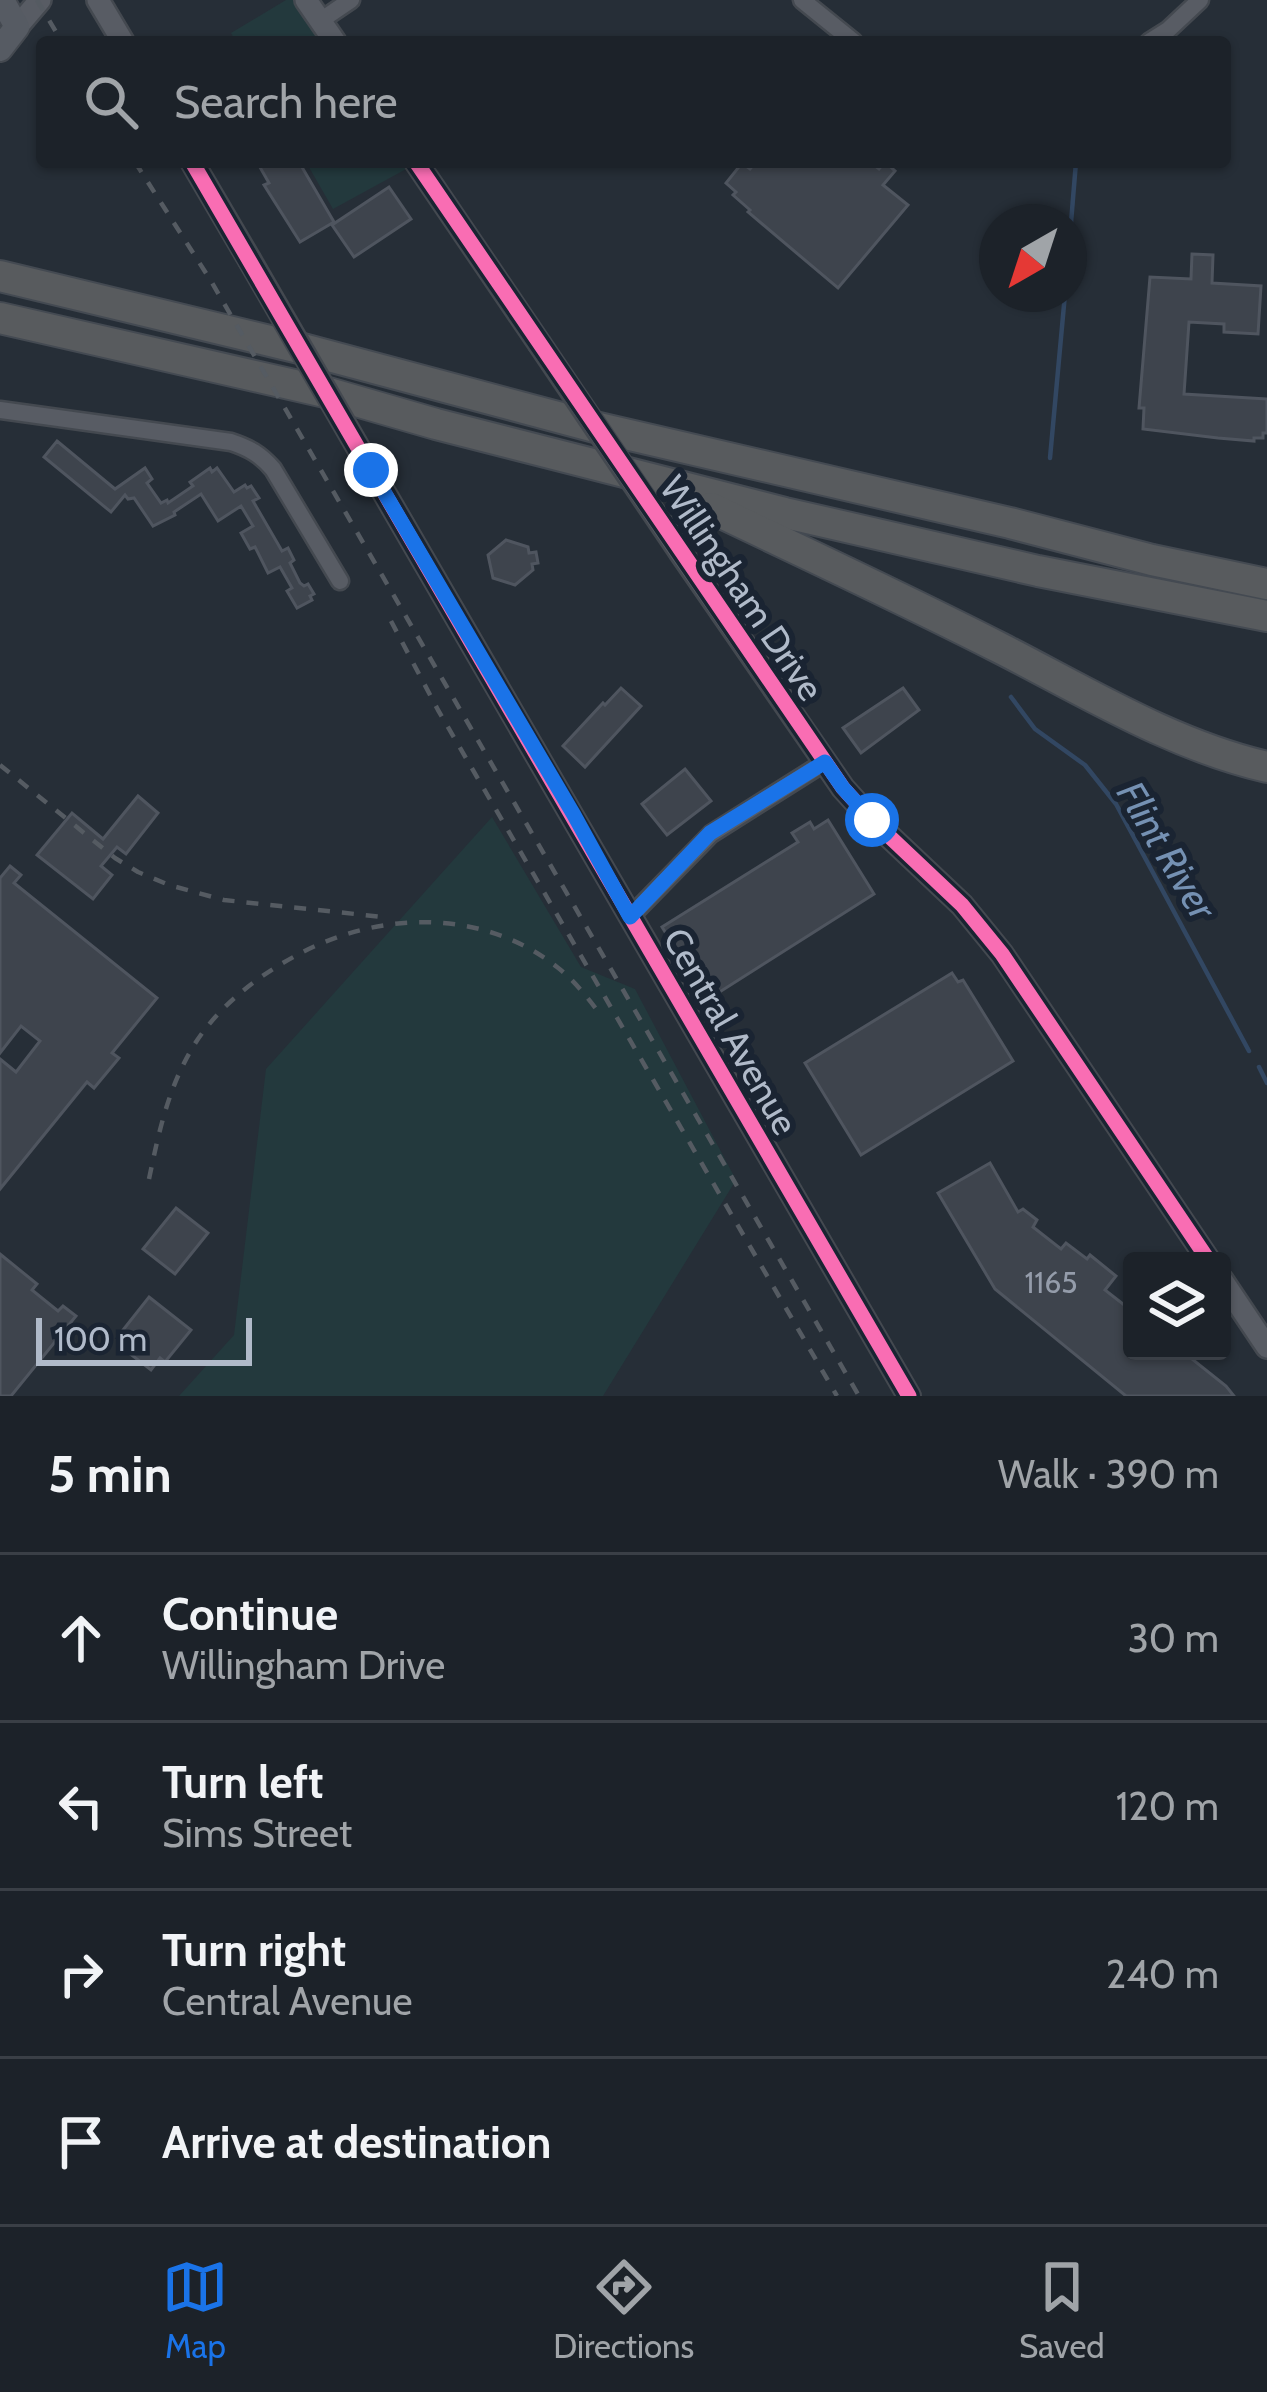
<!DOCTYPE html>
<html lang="en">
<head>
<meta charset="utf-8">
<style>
	body { margin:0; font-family:Cabin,sans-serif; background:#252a31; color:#f1f3f6 }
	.controls { position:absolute; right:36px; bottom:36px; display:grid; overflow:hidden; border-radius:12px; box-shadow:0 3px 9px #0004 }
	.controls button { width:108px; height:108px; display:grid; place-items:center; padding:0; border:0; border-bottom:3px solid #3a3f46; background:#1c2229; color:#f1f3f6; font:60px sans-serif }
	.compass { position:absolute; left:979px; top:204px; width:108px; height:108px; border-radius:50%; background:#1c2229; box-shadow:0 3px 9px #0004; rotate:219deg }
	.scale { position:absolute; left:36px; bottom:30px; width:216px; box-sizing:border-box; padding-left:12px; border:6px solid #b0bac9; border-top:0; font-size:33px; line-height:42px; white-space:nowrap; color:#b0bac9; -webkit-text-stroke:9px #1a2432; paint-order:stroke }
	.stop { position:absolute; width:36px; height:36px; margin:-27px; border:9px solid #1a73e8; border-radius:50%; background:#fff }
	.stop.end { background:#1a73e8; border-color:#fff; box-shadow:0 3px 12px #0008 }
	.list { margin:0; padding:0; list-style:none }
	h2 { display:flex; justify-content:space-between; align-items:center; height:156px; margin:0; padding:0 48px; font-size:51px }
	h2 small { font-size:39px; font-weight:400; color:#a0a4a8 }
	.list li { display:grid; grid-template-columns:78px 1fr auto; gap:36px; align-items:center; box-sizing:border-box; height:168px; padding:0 48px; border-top:3px solid #3a3f46 }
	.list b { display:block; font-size:45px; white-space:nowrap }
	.list p { margin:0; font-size:39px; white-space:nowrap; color:#a0a4a8 }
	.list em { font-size:39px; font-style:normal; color:#a0a4a8 }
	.icon { flex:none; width:66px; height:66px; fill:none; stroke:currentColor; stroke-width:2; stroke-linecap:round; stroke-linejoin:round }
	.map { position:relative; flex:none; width:1267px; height:1396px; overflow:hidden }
	.search { position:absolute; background:#1c2229; box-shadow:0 3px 9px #0004; left:36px; right:36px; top:36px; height:132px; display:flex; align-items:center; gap:30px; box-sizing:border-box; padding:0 42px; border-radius:12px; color:#a0a4a8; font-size:45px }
	.sheet { height:828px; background:#1c2229 }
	nav { display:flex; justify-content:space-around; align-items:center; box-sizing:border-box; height:168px; border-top:3px solid #3a3f46; background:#1c2229; font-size:33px; color:#a0a4a8 }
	nav a { display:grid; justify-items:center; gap:6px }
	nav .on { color:#1a73e8 }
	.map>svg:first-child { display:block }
	.green { fill:#23393d }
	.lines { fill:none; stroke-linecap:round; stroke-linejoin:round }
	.stream { stroke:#324762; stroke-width:4.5 }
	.building { fill:#3e444d; stroke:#4f555f; stroke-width:3 }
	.minor-casing { stroke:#444950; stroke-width:21 }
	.tertiary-casing { stroke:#444950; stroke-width:26 }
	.secondary-casing { stroke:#444950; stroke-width:28 }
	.motorway-casing { stroke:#444a52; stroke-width:34 }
	.minor { stroke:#585c64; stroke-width:16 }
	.tertiary { stroke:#585c64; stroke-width:21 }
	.secondary { stroke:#565b63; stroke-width:24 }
	.motorway { stroke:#585b5e; stroke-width:30 }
	.rail { stroke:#555b62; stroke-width:4.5; stroke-dasharray:12 12; stroke-linecap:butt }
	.tertiary-bridge-casing { stroke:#444950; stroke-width:26; stroke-linecap:butt }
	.tertiary-bridge { stroke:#585c64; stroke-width:21 }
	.cycleway-casing { stroke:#1a2432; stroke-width:22 }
	.cycleway { stroke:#f96db3; stroke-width:15 }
	.route { stroke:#1a73e8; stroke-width:15 }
	.labels { text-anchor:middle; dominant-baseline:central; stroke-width:12; stroke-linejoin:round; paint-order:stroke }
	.number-label { font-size:30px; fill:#949caa }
	.street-label { font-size:36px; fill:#b0bac9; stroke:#1a2432 }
	.water-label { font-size:39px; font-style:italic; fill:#7591b3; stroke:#1a2432 }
</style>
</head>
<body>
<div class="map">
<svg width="1267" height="1396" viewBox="0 0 1267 1396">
	<rect width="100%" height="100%" fill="#262e37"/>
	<g class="green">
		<path d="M286 0H296L324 42H236L231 33Z"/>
		<path d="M306 162H404L408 168 333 209Z"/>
		<path d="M492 817 581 967 635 989 736 1180 603 1396H179L234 1335 266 1069Z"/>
	</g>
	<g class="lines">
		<g class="stream">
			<path d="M1069 247 1076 162"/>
			<path d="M1050 458 1065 294"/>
			<path d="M1011 697 1035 729 1085 765 1116 804 1249 1051"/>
			<path d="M1259 1067 1267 1083"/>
		</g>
	</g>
	<g class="building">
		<path d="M257 162H299L334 222 300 242 264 185 269 183Z"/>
		<path d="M756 162H870L879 169 885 162 895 171 883 185 908 205 838 288 748 212 750 210 733 195 736 192 726 183 742 163 750 169Z"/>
		<path d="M389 187 411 219 354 257 332 225Z"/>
		<path d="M1192 254 1213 255 1212 283 1261 286 1258 334 1224 332V324L1189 322 1184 394 1267 399V433H1263V438H1254V441L1218 438 1143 429 1144 408H1139L1150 277 1191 279Z"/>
		<path d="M57 441 115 489 145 468 152 479 147 483 161 503 167 500 168 503 193 486 190 482 210 468 212 472 217 468 234 492 245 485 247 488 251 486 259 498 253 501 282 551 288 548 294 560 290 563 300 583 304 586 308 584 314 594 310 596 312 600 297 608 287 591 292 588 280 567 268 573 255 547 250 549 241 533 253 526 241 506 218 521 201 494 174 512 175 515 153 526 134 498 128 499 125 495 111 512 44 457Z"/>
		<path d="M506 540 528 547 529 553 536 552 538 563 532 564 533 570 515 585 493 578 488 555Z"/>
		<path d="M621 688 641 706 585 767 563 746 603 703 605 705Z"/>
		<path d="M903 688 919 710 861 753 843 728Z"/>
		<path d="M685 769 711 801 667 835 642 804Z"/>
		<path d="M138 796 158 813 126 854 117 847 101 866 112 875 93 899 37 855 72 813 103 839Z"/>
		<path d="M828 820 874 894 707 1000 662 927 798 842 792 833 810 822 814 829Z"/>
		<path d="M10 866 21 875 14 883 157 998 112 1053 119 1058 94 1088 87 1082 0 1189V1059L16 1072 40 1041 21 1026 0 1053V878Z"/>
		<path d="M952 973 958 982 963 980 1013 1061 861 1155 805 1063Z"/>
		<path d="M990 1163 1018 1212 1023 1209 1037 1220 1033 1227 1061 1249 1066 1243 1087 1259 1090 1255 1116 1276 1105 1290 1132 1311V1351H1182L1226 1386 1234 1396H1126L995 1289 938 1193Z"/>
		<path d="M176 1208 208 1233 175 1274 143 1249Z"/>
		<path d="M0 1254 37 1284 32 1290 58 1311 63 1306 76 1316 11 1396H0Z"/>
		<path d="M149 1297 191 1330 165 1362 160 1358 151 1370 129 1353 138 1342 123 1330Z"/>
	</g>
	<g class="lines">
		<g class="minor-casing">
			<g id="minor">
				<path d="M802 0 854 42"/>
				<path d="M320 21 351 0"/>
				<path d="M1149 42 1168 30 1200 0"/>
				<path d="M0 410 231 442C249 448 260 454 273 469L340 581"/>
				<path d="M630 917 711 834 825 762"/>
			</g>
		</g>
		<g class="tertiary-casing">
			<g id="tertiary">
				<path d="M98 0 123 42"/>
				<path d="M306 0 335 42"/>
				<path d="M17 27 40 0"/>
				<path d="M192 162 249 259"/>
				<path d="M416 162 539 343"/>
				<path d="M371 470 909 1396"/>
				<path d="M681 553 843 788 872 820 962 905 1002 954 1209 1261"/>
				<path d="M1222 1280 1267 1347"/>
			</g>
		</g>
		<g class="secondary-casing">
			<path id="secondary" d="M0 49 17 27 2 0"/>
		</g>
		<g class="motorway-casing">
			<g id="motorway">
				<path d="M0 276 299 348 595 427 1010 523 1152 560 1267 584"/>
				<path d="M0 318 325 392 436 424 785 513 1038 571 1267 616"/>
				<path d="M711 508C807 554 904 599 1000 648 1086 692 1172 745 1267 767"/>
			</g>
		</g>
		<use href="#minor" class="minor"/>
		<use href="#tertiary" class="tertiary"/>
		<use href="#secondary" class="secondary"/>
		<use href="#motorway" class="motorway"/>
		<g class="rail">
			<path d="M37 0 62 42"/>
			<path d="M135 162 211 281 859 1396"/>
			<path d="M391 621 438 710 837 1396"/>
			<path d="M0 765 115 858 138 872 169 885 224 900 383 917"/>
			<path d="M149 1179C159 1131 169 1084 196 1042 221 1004 259 975 299 954 380 911 482 908 557 967 574 980 587 997 600 1014"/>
		</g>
		<g class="tertiary-bridge-casing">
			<g id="tertiary-bridge">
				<path d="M249 259 371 470"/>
				<path d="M539 343 681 553"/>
			</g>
		</g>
		<use href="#tertiary-bridge" class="tertiary-bridge"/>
		<g class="cycleway-casing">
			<g id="cycleway">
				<path d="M192 162 909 1396"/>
				<path d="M416 162 843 788 872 820 962 905 1002 954 1209 1261"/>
			</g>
		</g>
		<use href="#cycleway" class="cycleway"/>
	</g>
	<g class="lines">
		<path class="route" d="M371 470 574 815 630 917 710 833 825 762 843 788 872 820"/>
	</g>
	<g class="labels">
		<g class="number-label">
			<text x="1051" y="1282">1165</text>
		</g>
		<g class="street-label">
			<text transform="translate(742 588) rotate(56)">Willingham Drive</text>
			<text transform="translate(731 1031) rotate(60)">Central Avenue</text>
		</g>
		<g class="water-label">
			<text transform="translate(1167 850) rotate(59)">Flint River</text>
		</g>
	</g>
</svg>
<div class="controls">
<button><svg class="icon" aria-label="layers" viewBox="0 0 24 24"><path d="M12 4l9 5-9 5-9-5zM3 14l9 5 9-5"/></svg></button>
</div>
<svg class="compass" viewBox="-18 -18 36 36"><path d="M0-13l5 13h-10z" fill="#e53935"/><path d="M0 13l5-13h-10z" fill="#a0a4a8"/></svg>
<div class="scale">100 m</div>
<div class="stop" style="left:872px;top:820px"></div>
<div class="stop end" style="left:371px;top:470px"></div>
<div class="search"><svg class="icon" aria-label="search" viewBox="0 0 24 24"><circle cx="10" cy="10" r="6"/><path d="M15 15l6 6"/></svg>Search here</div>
</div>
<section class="sheet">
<h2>5 min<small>Walk · 390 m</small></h2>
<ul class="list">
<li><svg class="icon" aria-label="ahead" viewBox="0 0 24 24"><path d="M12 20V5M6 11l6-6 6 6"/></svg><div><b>Continue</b><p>Willingham Drive</p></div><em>30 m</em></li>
<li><svg class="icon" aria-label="left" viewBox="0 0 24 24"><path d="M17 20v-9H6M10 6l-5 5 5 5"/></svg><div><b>Turn left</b><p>Sims Street</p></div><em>120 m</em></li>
<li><svg class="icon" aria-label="right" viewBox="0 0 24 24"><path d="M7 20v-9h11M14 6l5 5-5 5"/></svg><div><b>Turn right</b><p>Central Avenue</p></div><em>240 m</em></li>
<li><svg class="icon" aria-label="arrive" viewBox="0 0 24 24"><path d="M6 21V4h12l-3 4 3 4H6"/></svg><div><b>Arrive at destination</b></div></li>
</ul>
</section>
<nav>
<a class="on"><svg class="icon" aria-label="map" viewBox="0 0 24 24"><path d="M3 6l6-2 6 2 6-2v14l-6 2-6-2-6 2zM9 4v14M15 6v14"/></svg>Map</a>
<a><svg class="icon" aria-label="directions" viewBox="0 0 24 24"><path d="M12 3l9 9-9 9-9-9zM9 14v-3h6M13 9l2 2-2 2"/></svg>Directions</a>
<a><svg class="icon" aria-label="saved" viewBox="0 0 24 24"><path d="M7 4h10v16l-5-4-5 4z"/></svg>Saved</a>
</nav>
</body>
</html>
